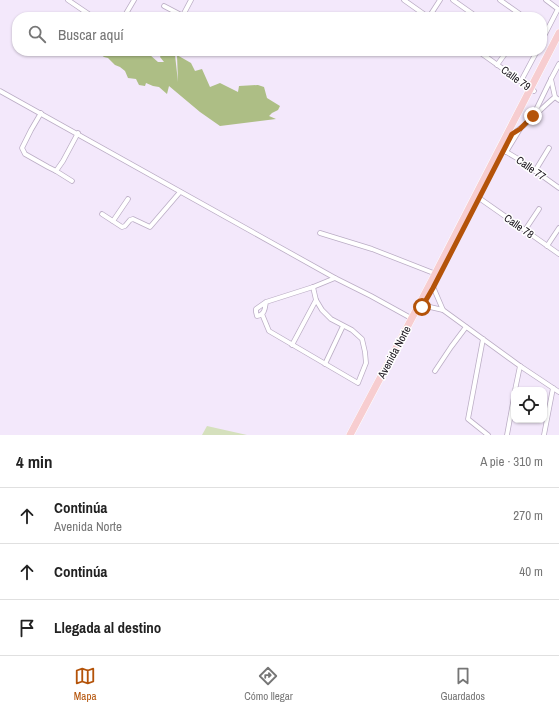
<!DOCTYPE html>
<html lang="es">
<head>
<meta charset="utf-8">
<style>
	body { margin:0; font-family:"Archivo Narrow",sans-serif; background:#f2f2f2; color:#222 }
	.controls { position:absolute; right:12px; bottom:12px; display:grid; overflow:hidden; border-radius:8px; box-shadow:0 1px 3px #0004 }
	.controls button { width:36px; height:36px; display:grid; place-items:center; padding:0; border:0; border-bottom:1px solid #e0e0e0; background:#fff; color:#222; font:20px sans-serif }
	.stop { position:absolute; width:12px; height:12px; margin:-9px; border:3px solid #b45309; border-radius:50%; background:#fff }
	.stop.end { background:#b45309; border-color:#fff; box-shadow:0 1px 4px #0008 }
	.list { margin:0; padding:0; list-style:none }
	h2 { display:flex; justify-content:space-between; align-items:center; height:52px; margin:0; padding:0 16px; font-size:17px }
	h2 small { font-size:13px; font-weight:400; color:#767676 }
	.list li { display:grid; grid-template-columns:26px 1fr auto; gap:12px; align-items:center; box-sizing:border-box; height:56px; padding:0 16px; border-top:1px solid #e0e0e0 }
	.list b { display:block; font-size:15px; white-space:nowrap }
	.list p { margin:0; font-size:13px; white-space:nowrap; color:#767676 }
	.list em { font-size:13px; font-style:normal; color:#767676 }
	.icon { flex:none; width:22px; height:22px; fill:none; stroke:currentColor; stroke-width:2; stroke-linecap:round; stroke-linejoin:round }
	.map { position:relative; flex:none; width:559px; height:435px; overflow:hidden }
	.search { position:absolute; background:#fff; box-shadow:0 1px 3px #0004; left:12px; right:12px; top:12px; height:44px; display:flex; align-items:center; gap:10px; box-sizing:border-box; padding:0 14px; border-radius:16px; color:#767676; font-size:15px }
	.sheet { height:220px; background:#fff }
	nav { display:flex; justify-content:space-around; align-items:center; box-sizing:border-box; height:56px; border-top:1px solid #e0e0e0; background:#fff; font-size:11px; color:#767676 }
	nav a { display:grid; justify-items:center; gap:2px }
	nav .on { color:#b45309 }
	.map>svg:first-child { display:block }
	.green { fill:#d5e0bd }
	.forest { fill:#adbe85 }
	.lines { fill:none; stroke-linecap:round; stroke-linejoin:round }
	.street-casing { stroke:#bbadc5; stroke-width:5.5 }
	.primary-casing { stroke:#fff; stroke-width:8 }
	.street { stroke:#fff; stroke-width:4 }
	.primary { stroke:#f7cdd0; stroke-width:7 }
	.route { stroke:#b45309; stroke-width:5 }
	.labels { text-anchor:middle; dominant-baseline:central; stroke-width:3; stroke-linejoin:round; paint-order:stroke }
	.street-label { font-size:11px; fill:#161119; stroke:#fff }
</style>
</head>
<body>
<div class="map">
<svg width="559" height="435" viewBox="0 0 559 435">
	<rect width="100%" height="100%" fill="#f3e8fb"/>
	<path class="green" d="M207 426 247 435H202Z"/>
	<path class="forest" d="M100 51H147V55H150L158 62H164L160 57 163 51 175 55 178 82 177 55 191 63 195 71 202 69 210 87 220 83 238 92 239 86 258 85 264 87 267 98 280 106 278 110 272 113 269 116 276 119 220 126 200 112 169 86 167 94 159 87 153 86 146 83 145 86 139 85 136 79 128 78 125 71 120 67 115 65 108 58 104 57 100 54Z"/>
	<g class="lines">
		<g class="street-casing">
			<g id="street">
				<path d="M68 0 93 17"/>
				<path d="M404 0 428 17"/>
				<path d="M453 0 477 17"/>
				<path d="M500 0 524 17"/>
				<path d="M164 6 183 16"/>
				<path d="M124 17 134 0"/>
				<path d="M182 17 191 0"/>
				<path d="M429 17 440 0"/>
				<path d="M542 40 558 9 546 0"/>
				<path d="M478 51 534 91"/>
				<path d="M497 65 507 51"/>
				<path d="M551 79 555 97 559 100"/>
				<path d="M521 81 537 51"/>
				<path d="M0 91 335 278 371 296 409 317 412 318"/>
				<path d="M41 113 31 130 22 148 25 154 48 167 56 171 72 181"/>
				<path d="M533 116 551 79 559 64"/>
				<path d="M512 134C528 125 540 109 555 97"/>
				<path d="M503 150 520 160 559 188"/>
				<path d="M506 152 520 129"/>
				<path d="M56 171 63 161 78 133"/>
				<path d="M535 171 549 148"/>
				<path d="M479 198 559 254"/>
				<path d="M102 214 122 227 125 226 130 220 133 219 150 227 180 192"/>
				<path d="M113 221 128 199"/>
				<path d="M525 230 539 209"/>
				<path d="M320 233 372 249 436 274"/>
				<path d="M547 246 559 228"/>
				<path d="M431 282 443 310"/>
				<path d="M266 302C265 308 265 315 257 316L256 312V309L266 302 313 287 335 278"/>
				<path d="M418 307H430L443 310 520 366 559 392"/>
				<path d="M262 314 269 331 358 383 366 363 365 352 362 339 352 330 331 319 322 310 316 300 313 287"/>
				<path d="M483 339 468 419 488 435"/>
				<path d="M292 345 316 300"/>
				<path d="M325 364 343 326"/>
				<path d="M435 371 451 347 466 327"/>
				<path d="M515 390 520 366"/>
				<path d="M507 435 514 397"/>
				<path d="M544 435 553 388"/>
			</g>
		</g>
		<g class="primary-casing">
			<path id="primary" d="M350 435 431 282 559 33"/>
		</g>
		<use href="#street" class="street"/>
		<use href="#primary" class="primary"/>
	</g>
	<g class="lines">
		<path class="route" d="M422 307 433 288 512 134 520 129 533 116"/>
	</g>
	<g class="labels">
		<g class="street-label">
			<text transform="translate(516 78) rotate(36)">Calle 79</text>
			<text transform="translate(531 168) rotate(35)">Calle 77</text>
			<text transform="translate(519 226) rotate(35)">Calle 78</text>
			<text transform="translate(394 352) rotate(-62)">Avenida Norte</text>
		</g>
	</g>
</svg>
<div class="controls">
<button><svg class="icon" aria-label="locate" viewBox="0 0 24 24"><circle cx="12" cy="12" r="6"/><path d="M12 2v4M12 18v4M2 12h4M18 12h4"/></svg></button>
</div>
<div class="stop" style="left:422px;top:307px"></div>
<div class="stop end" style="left:533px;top:116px"></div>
<div class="search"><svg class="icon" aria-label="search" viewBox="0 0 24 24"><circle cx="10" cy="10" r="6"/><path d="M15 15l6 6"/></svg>Buscar aquí</div>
</div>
<section class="sheet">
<h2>4 min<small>A pie · 310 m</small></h2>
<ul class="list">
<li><svg class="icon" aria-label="ahead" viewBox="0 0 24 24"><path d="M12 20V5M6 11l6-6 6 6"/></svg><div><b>Continúa</b><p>Avenida Norte</p></div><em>270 m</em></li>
<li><svg class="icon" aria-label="ahead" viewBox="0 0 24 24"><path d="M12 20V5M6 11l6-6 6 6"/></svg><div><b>Continúa</b></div><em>40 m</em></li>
<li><svg class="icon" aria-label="arrive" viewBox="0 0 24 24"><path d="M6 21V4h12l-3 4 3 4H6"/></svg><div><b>Llegada al destino</b></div></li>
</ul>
</section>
<nav>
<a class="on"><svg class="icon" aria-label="map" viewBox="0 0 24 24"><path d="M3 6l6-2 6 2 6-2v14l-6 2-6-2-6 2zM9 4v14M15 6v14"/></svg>Mapa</a>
<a><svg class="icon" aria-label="directions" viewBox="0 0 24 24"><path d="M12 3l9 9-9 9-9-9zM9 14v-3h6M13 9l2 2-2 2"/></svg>Cómo llegar</a>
<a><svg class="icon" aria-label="saved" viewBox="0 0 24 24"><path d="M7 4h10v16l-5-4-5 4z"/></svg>Guardados</a>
</nav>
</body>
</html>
